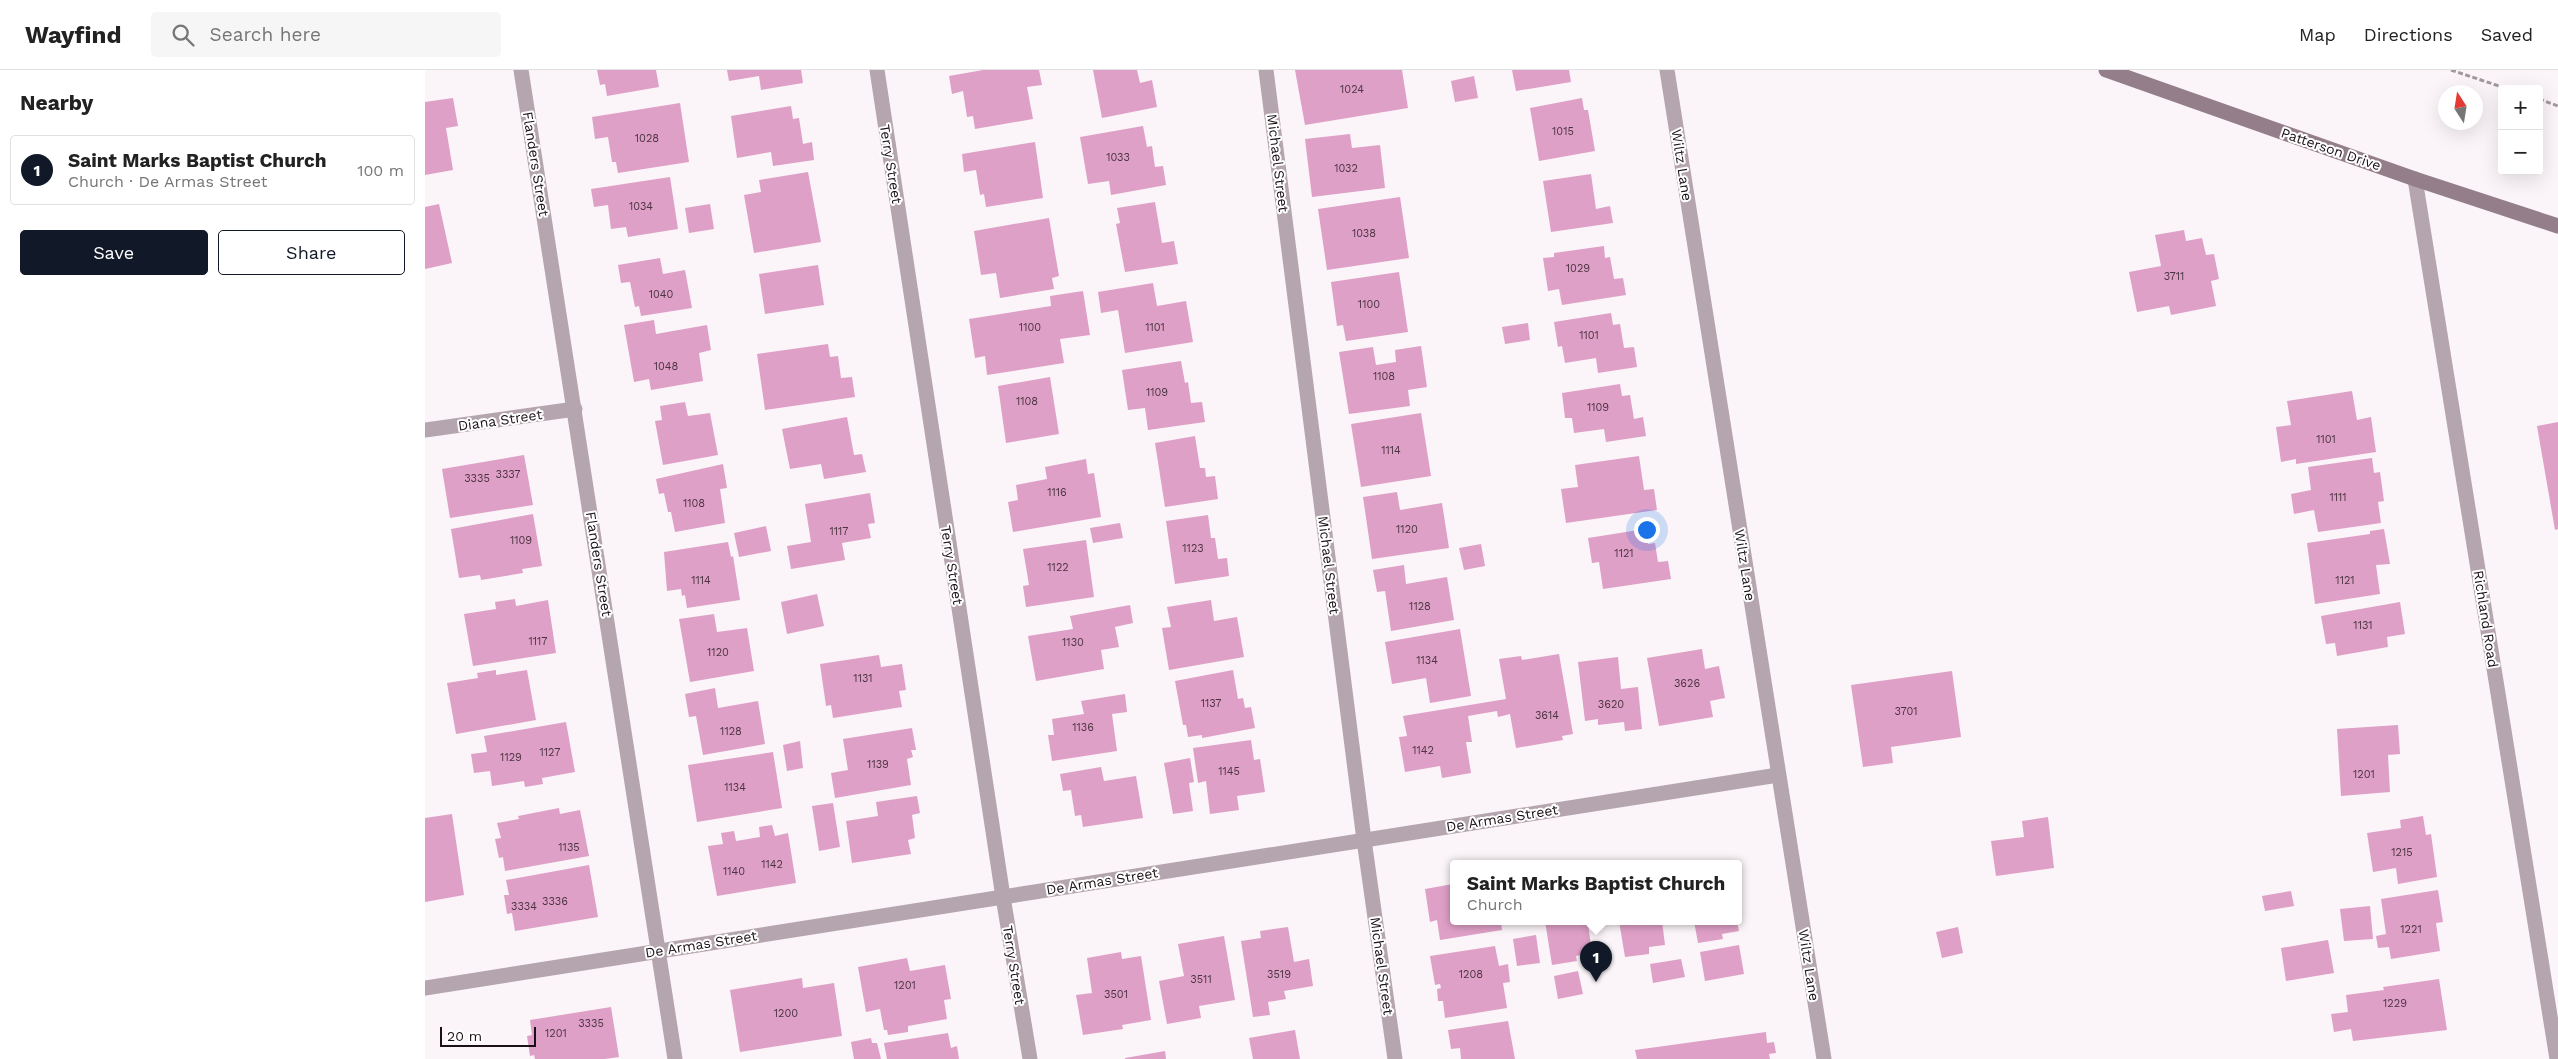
<!DOCTYPE html>
<html lang="en">
<head>
<meta charset="utf-8">
<style>
	body { margin:0; font-family:"Work Sans",sans-serif; background:#f6f6f6; color:#222 }
	.controls { position:absolute; right:15px; top:15px; display:grid; overflow:hidden; border-radius:5px; box-shadow:0 5px 20px #0002 }
	.controls button { width:45px; height:45px; display:grid; place-items:center; padding:0; border:0; border-bottom:1px solid #e0e0e0; background:#fff; color:#222; font:25px sans-serif }
	.compass { position:absolute; left:2013px; top:15px; width:45px; height:45px; border-radius:50%; background:#fff; box-shadow:0 5px 20px #0002; rotate:348deg }
	.scale { position:absolute; left:15px; bottom:12px; width:96px; box-sizing:border-box; padding-left:5px; border:2px solid #1b1016; border-top:0; font-size:14px; line-height:18px; white-space:nowrap; color:#1b1016; -webkit-text-stroke:4px #fff; paint-order:stroke }
	.you { position:absolute; left:1221px; top:459px; width:18px; height:18px; margin:-12px; border:4px solid #fff; border-radius:50%; background:#1a73e8; box-shadow:0 0 0 8px #1a73e833 }
	.badge { display:grid; place-items:center; width:32px; height:32px; border-radius:50%; background:#111827; color:#fff; font-size:16px; font-weight:700 }
	.pin { position:absolute; translate:-50% -41px; filter:drop-shadow(0 1px 2px #0008) }
	.pin::after { content:''; position:absolute; top:26px; width:18px; height:15px; background:inherit; clip-path:polygon(0 0,100% 0,50% 100%) }
	.popup { position:absolute; left:1025px; top:790px; width:292px; height:65px; box-sizing:border-box; display:grid; place-content:center; border-radius:5px; background:#fff; filter:drop-shadow(0 1px 4px #0005); font-size:16px; white-space:nowrap; color:#767676 }
	.popup b { font-size:19px; color:#222 }
	.popup::after { content:''; position:absolute; left:50%; top:100%; margin-left:-10px; border:10px solid transparent; border-top-color:#fff }
	.list { margin:0; padding:0; list-style:none }
	h2 { display:flex; justify-content:space-between; align-items:center; height:65px; margin:0; padding:0 20px; font-size:21px }
	h2 small { font-size:16px; font-weight:400; color:#767676 }
	.list li { display:grid; grid-template-columns:32px 1fr auto; gap:15px; align-items:center; box-sizing:border-box; height:70px; margin:0 10px 10px; padding:0 10px; border:1px solid #e0e0e0; border-radius:5px }
	.list b { display:block; font-size:19px; white-space:nowrap }
	.list p { margin:0; font-size:16px; white-space:nowrap; color:#767676 }
	.list em { font-size:16px; font-style:normal; color:#767676 }
	.actions { display:flex; gap:10px; padding:15px 20px }
	.actions a { flex:1; padding:11px 0; border:1px solid #111827; border-radius:5px; text-align:center; font-size:18px; color:#111827 }
	.actions .main { background:#111827; color:#fff }
	.icon { flex:none; width:28px; height:28px; fill:none; stroke:currentColor; stroke-width:2; stroke-linecap:round; stroke-linejoin:round }
	.map { position:relative; flex:none; width:2133px; height:989px; overflow:hidden }
	header { display:flex; align-items:center; gap:30px; box-sizing:border-box; height:70px; padding:0 25px; background:#fff; border-bottom:1px solid #e0e0e0 }
	header strong { font-size:24px }
	nav { display:flex; gap:28px; margin-inline-start:auto; font-size:18px }
	.search { width:350px; height:45px; background:#f6f6f6; display:flex; align-items:center; gap:12px; box-sizing:border-box; padding:0 18px; border-radius:5px; color:#767676; font-size:19px }
	main { display:flex }
	aside { flex:1; background:#fff }
	.map>svg:first-child { display:block }
	.building { fill:#dfa0c7 }
	.lines { fill:none; stroke-linecap:round; stroke-linejoin:round }
	.path { stroke:#a1999d; stroke-width:3; stroke-dasharray:5 2.5; stroke-linecap:butt }
	.street { stroke:#b4a5ae; stroke-width:15 }
	.secondary { stroke:#937e8a; stroke-width:15 }
	.labels { text-anchor:middle; dominant-baseline:central; stroke-width:4; stroke-linejoin:round; paint-order:stroke }
	.number-label { font-size:11px; fill:#4c3442 }
	.street-label { font-size:14px; fill:#1b1016; stroke:#fff }
</style>
</head>
<body>
<header>
<strong>Wayfind</strong>
<div class="search"><svg class="icon" aria-label="search" viewBox="0 0 24 24"><circle cx="10" cy="10" r="6"/><path d="M15 15l6 6"/></svg>Search here</div>
<nav><a>Map</a><a>Directions</a><a>Saved</a></nav>
</header>
<main>
<aside>
<h2>Nearby<small></small></h2>
<ul class="list">
<li><span class="badge">1</span><div><b>Saint Marks Baptist Church</b><p>Church · De Armas Street</p></div><em>100 m</em></li>
</ul>
<div class="actions"><a class="main">Save</a><a>Share</a></div>
</aside>
<div class="map">
<svg width="2133" height="989" viewBox="0 0 2133 989">
	<rect width="100%" height="100%" fill="#fbf4f8"/>
	<g class="building">
		<path d="M172 0H231L234 17 182 26 180 14 175 15Z"/>
		<path d="M302 0H376L378 13 336 20 334 6 304 11Z"/>
		<path d="M558 0H614L617 15 602 17 608 49 550 59 548 46 542 47 538 21 527 24 524 6Z"/>
		<path d="M668 0H712L715 13 727 10 732 37 677 48Z"/>
		<path d="M870 0H977L983 38 880 55Z"/>
		<path d="M1087 0H1144L1146 12 1091 21Z"/>
		<path d="M1049 6 1053 28 1030 32 1026 11Z"/>
		<path d="M28 28 33 56 21 58 28 100 0 105V32Z"/>
		<path d="M1157 28 1159 40H1163L1170 81 1114 91 1105 38Z"/>
		<path d="M255 33 264 92 193 103 191 92H187L183 67 170 69 167 47Z"/>
		<path d="M366 36 368 49 374 48 378 74 387 72 389 90 348 96 346 82 312 88 306 46Z"/>
		<path d="M718 56 722 77 727 76 730 97 738 96 741 115 686 125 684 111 663 114 655 67Z"/>
		<path d="M925 64 927 78 955 75 960 118 887 127 880 69Z"/>
		<path d="M610 72 618 128 561 137 559 124 555 125 551 100 539 102 537 84Z"/>
		<path d="M383 102 396 172 329 183 319 125 336 122 334 110Z"/>
		<path d="M1166 104 1171 139 1185 136 1188 153 1126 162 1118 111Z"/>
		<path d="M245 107 253 159 203 167 201 157 186 159 183 135 169 137 166 119Z"/>
		<path d="M975 127 984 188 902 200 893 139Z"/>
		<path d="M730 132 737 173 749 171 753 194 700 202 691 154 695 153 692 138Z"/>
		<path d="M14 134 27 193 0 199V137Z"/>
		<path d="M285 134 289 159 264 163 260 138Z"/>
		<path d="M624 148 634 206 627 208 629 219 575 228 571 203 556 205 549 161Z"/>
		<path d="M1759 160 1761 171 1777 168 1781 185 1789 184 1794 209 1786 211 1791 236 1746 245 1744 236 1712 242 1704 202 1736 196 1730 165Z"/>
		<path d="M1179 176 1180 188 1185 187 1189 209 1198 208 1201 225 1137 235 1134 219 1123 221 1118 188 1129 187V183Z"/>
		<path d="M235 188 238 204 260 200 267 238 216 246 214 236 210 237 205 212 196 213 193 195Z"/>
		<path d="M393 195 399 235 340 244 334 204Z"/>
		<path d="M974 202 983 262 921 271 918 255 912 256 906 212Z"/>
		<path d="M728 213 732 236 761 231 768 272 700 283 693 240 676 243 673 222Z"/>
		<path d="M658 221 665 265 635 269 639 293 562 305 560 286 550 288 544 249 626 236 625 226Z"/>
		<path d="M1186 243 1188 255 1195 254 1199 278 1209 277 1212 297 1173 303 1171 288 1140 293 1137 276 1133 277 1129 252Z"/>
		<path d="M229 250 231 264 282 255 286 280 274 283 278 311 226 320 224 309 209 312 199 255Z"/>
		<path d="M1103 253 1105 270 1080 274 1077 257Z"/>
		<path d="M403 274 405 287 413 286 416 308 427 307 430 327 340 340 332 284Z"/>
		<path d="M996 276 1002 317 983 320 985 336 924 344 914 282 948 277 951 295 971 292 970 280Z"/>
		<path d="M756 291 760 313 763 312 766 333 777 332 780 352 723 360 720 338 703 340 697 300Z"/>
		<path d="M625 307 634 364 581 373 573 316Z"/>
		<path d="M1195 314 1197 326 1205 325 1209 349 1218 347 1221 366 1181 372 1179 359 1149 363 1147 348H1140L1137 323Z"/>
		<path d="M1927 321 1932 350 1946 347 1951 382 1871 394V389L1856 392 1851 357 1866 355 1862 331Z"/>
		<path d="M260 332 263 346 285 343 293 385 238 395 230 351 237 350 235 336Z"/>
		<path d="M996 343 1006 406 936 417 926 354Z"/>
		<path d="M422 347 429 385 437 384 441 402 399 409 396 394 365 399 357 359Z"/>
		<path d="M2133 352V459L2130 460 2112 356Z"/>
		<path d="M770 366 775 398H780L781 407 790 406 793 429 740 437 730 373Z"/>
		<path d="M99 385 108 435 25 448 17 399Z"/>
		<path d="M1214 386 1219 420 1229 419 1232 440 1141 453 1136 419 1153 417 1150 395Z"/>
		<path d="M1947 388 1949 403 1955 402 1959 431 1953 432 1956 453 1893 462 1889 440 1869 444 1866 424 1886 420 1883 397Z"/>
		<path d="M661 389 663 404 669 403 676 447 588 462 583 432 593 430 591 415 622 409 620 397Z"/>
		<path d="M298 394 302 418 295 419 300 453 250 462 246 442H243L239 423 234 424 231 409Z"/>
		<path d="M972 422 975 440 1017 433 1024 478 947 489 938 427Z"/>
		<path d="M445 423 450 453 443 454 446 468 417 473 420 490 366 499 362 476 386 472 380 434Z"/>
		<path d="M108 444 117 496 97 499 98 503 56 510 55 505 34 508 26 459Z"/>
		<path d="M783 445 786 468H790L793 489 802 488 804 506 750 514 741 451Z"/>
		<path d="M695 453 698 468 668 473 665 458Z"/>
		<path d="M341 456 346 481 314 487 309 463Z"/>
		<path d="M1220 459 1223 474 1230 473 1233 492 1243 491 1246 509 1178 519 1174 492 1167 493 1163 468Z"/>
		<path d="M1959 459 1965 494 1951 495 1955 524 1890 534 1882 473 1945 464V461Z"/>
		<path d="M661 470 669 527 601 537 598 516 604 515 598 479Z"/>
		<path d="M303 472 306 487 308 486 315 530 262 538 260 525 257 526 256 519 242 521 239 482Z"/>
		<path d="M1056 474 1060 496 1039 500 1034 478Z"/>
		<path d="M979 495 981 514 1022 507 1029 550 966 561 960 521 952 522 948 500Z"/>
		<path d="M392 524 399 556 362 564 356 532Z"/>
		<path d="M90 529 91 536 123 530 131 583 48 596 39 544 71 539 70 532Z"/>
		<path d="M786 530 789 551 812 547 819 587 744 600 737 558 746 557 742 537Z"/>
		<path d="M1975 532 1980 564 1962 567 1963 577 1912 586 1910 573 1901 574 1896 546Z"/>
		<path d="M705 535 708 553 690 557 694 577 676 580 679 599 611 611 603 566 648 559 645 546Z"/>
		<path d="M289 544 292 562 322 558 329 601 265 612 254 549Z"/>
		<path d="M1035 559 1046 626 1005 633 1001 608 967 614 960 572Z"/>
		<path d="M1277 579 1280 599 1294 596 1300 628 1285 631 1288 647 1234 656 1222 588Z"/>
		<path d="M1134 584 1148 664 1137 666 1138 670 1091 678 1085 644 1073 647 1072 641 1043 646 1047 672H1041L1046 703 1017 708 1015 696 980 702 974 667 982 666 978 646 1081 629 1074 589 1096 586 1097 590Z"/>
		<path d="M454 585 456 597 477 594 481 620 474 621 477 637 408 648 406 635 401 636 395 594Z"/>
		<path d="M1193 587 1196 619 1213 617 1217 659 1200 661 1199 652 1173 655V649L1160 651 1153 592Z"/>
		<path d="M71 600V605L102 600 111 650 31 664 22 613 53 608 52 603Z"/>
		<path d="M808 600 813 629 818 628 820 638 826 637 830 658 777 668V665L763 667 761 655H758L750 611Z"/>
		<path d="M1527 601 1536 667 1466 677 1468 693 1438 697 1426 615Z"/>
		<path d="M290 618 293 638 333 631 340 674 278 685 271 646 264 647 260 624Z"/>
		<path d="M700 624 702 642 687 644 692 681 627 691 623 665H629L627 649 659 644 656 631Z"/>
		<path d="M141 652 150 702 117 708 118 714 100 717 99 711 67 716 65 701 49 703 46 684 62 682 59 666Z"/>
		<path d="M1973 655 1975 684 1963 685 1965 722 1916 726 1912 659Z"/>
		<path d="M487 658 491 680H486L488 687 482 689 486 715 410 728 406 703 423 700 418 669Z"/>
		<path d="M826 670 829 690 835 689 840 722 812 726 814 740 785 744 781 711 773 713 768 678Z"/>
		<path d="M375 671 378 698 362 701 358 675Z"/>
		<path d="M348 682 357 738 272 752 263 695Z"/>
		<path d="M765 688 769 712 764 713 768 741 748 744 739 693Z"/>
		<path d="M676 697 679 711 711 706 718 748 658 757 656 745 650 746 646 720 638 721 635 704Z"/>
		<path d="M492 726 495 743 487 745 490 768 483 770 486 784 427 793 421 751 453 746 451 732Z"/>
		<path d="M408 733 415 777 394 781 387 736Z"/>
		<path d="M134 738 135 744 155 740 164 786 80 801 78 787 74 788 70 769 76 768 72 753 94 749 93 746Z"/>
		<path d="M27 744 39 825 0 832V748Z"/>
		<path d="M1998 746 2001 765 2006 764 2012 807 1973 814 1971 798 1948 802 1942 763 1976 758 1975 750Z"/>
		<path d="M1623 747 1629 798 1571 806 1566 771 1599 767 1597 751Z"/>
		<path d="M347 755 350 766 363 763 371 813 292 826 283 776 298 774 296 763 309 761 311 771 335 767 334 757Z"/>
		<path d="M164 795 173 847 90 861 87 843 82 844 79 825H84L81 810Z"/>
		<path d="M1028 814V851H1076L1077 860 1015 870 1012 850 1005 852 1000 819Z"/>
		<path d="M2013 820 2018 852 2011 853 2015 881 1966 889 1964 877 1953 878 1951 866 1961 864 1956 829Z"/>
		<path d="M1866 821 1869 836 1840 841 1837 826Z"/>
		<path d="M1945 836 1948 869 1919 871 1915 839Z"/>
		<path d="M1120 851H1174L1163 854 1167 883 1151 886 1152 891 1127 895Z"/>
		<path d="M1194 851H1237L1240 875 1224 877V884L1200 887Z"/>
		<path d="M1269 851H1312L1314 861 1297 864 1298 869 1273 873Z"/>
		<path d="M863 857 869 892 884 889 888 916 859 921 861 929 843 932 845 945 828 947 816 871 836 868 835 861Z"/>
		<path d="M1533 857 1538 883 1517 888 1511 862Z"/>
		<path d="M1111 865 1115 893 1092 896 1088 869Z"/>
		<path d="M799 866 810 930 774 936 776 948 742 954 734 911 759 906 753 874Z"/>
		<path d="M1903 870 1909 903 1861 911 1856 878Z"/>
		<path d="M1314 875 1319 904 1280 911 1275 882Z"/>
		<path d="M1070 876 1074 896 1083 894 1085 912 1078 913 1082 938 1020 948 1018 931H1013L1012 919 1016 918 1015 914 1010 915 1005 886Z"/>
		<path d="M696 882 697 889 716 886 726 950 697 955 698 959 658 965 651 925 667 923 662 888Z"/>
		<path d="M482 888 485 901 520 895 526 929 519 930 522 949 483 956V962L463 965 462 960H459L455 939 441 942 433 897Z"/>
		<path d="M1256 889 1260 907 1228 913 1225 894Z"/>
		<path d="M1153 901 1158 924 1133 929 1129 906Z"/>
		<path d="M377 908 378 918 409 913 417 966 315 982 305 920Z"/>
		<path d="M2014 909 2022 960 1928 971 1926 959 1909 962 1906 944 1923 942 1921 925 1959 920 1958 917Z"/>
		<path d="M186 937 194 987 180 989H110L109 985 105 986 102 966 107 965 105 950Z"/>
		<path d="M1083 951 1090 989H1036L1035 978 1026 979 1023 960Z"/>
		<path d="M870 960 875 989H828L824 968Z"/>
		<path d="M1341 962 1342 973 1349 972 1351 983 1344 984 1345 989H1212L1210 980Z"/>
		<path d="M523 963 526 978 532 976 534 989H462L459 973Z"/>
		<path d="M446 968 447 973H452L456 989H429L426 972Z"/>
		<path d="M740 981 741 989H700V988Z"/>
	</g>
	<g class="lines">
		<g class="path">
			<path d="M2026 0 2083 19"/>
			<path d="M2114 29 2133 36"/>
		</g>
		<g class="street">
			<path d="M96 0 250 989"/>
			<path d="M452 0 578 827 605 989"/>
			<path d="M841 0 939 770 970 989"/>
			<path d="M1242 0 1399 989"/>
			<path d="M1990 109 2132 989"/>
			<path d="M0 360 150 339"/>
			<path d="M0 918 1353 705"/>
		</g>
		<path class="secondary" d="M1681 0 1990 109 2133 156"/>
	</g>
	<g class="labels">
		<g class="number-label">
			<text x="927" y="19">1024</text>
			<text x="1138" y="61">1015</text>
			<text x="222" y="68">1028</text>
			<text x="693" y="87">1033</text>
			<text x="921" y="98">1032</text>
			<text x="216" y="136">1034</text>
			<text x="939" y="163">1038</text>
			<text x="1153" y="198">1029</text>
			<text x="1749" y="206">3711</text>
			<text x="236" y="224">1040</text>
			<text x="944" y="234">1100</text>
			<text x="605" y="257">1100</text>
			<text x="730" y="257">1101</text>
			<text x="1164" y="265">1101</text>
			<text x="241" y="296">1048</text>
			<text x="959" y="306">1108</text>
			<text x="732" y="322">1109</text>
			<text x="602" y="331">1108</text>
			<text x="1173" y="337">1109</text>
			<text x="1901" y="369">1101</text>
			<text x="966" y="380">1114</text>
			<text x="83" y="404">3337</text>
			<text x="52" y="408">3335</text>
			<text x="632" y="422">1116</text>
			<text x="1913" y="427">1111</text>
			<text x="269" y="433">1108</text>
			<text x="982" y="459">1120</text>
			<text x="414" y="461">1117</text>
			<text x="96" y="470">1109</text>
			<text x="768" y="478">1123</text>
			<text x="1199" y="483">1121</text>
			<text x="633" y="497">1122</text>
			<text x="276" y="510">1114</text>
			<text x="1920" y="510">1121</text>
			<text x="995" y="536">1128</text>
			<text x="1938" y="555">1131</text>
			<text x="113" y="571">1117</text>
			<text x="648" y="572">1130</text>
			<text x="293" y="582">1120</text>
			<text x="1002" y="590">1134</text>
			<text x="438" y="608">1131</text>
			<text x="1262" y="613">3626</text>
			<text x="786" y="633">1137</text>
			<text x="1186" y="634">3620</text>
			<text x="1481" y="641">3701</text>
			<text x="1122" y="645">3614</text>
			<text x="658" y="657">1136</text>
			<text x="306" y="661">1128</text>
			<text x="998" y="680">1142</text>
			<text x="125" y="682">1127</text>
			<text x="86" y="687">1129</text>
			<text x="453" y="694">1139</text>
			<text x="804" y="701">1145</text>
			<text x="1939" y="704">1201</text>
			<text x="310" y="717">1134</text>
			<text x="144" y="777">1135</text>
			<text x="1977" y="782">1215</text>
			<text x="347" y="794">1142</text>
			<text x="309" y="801">1140</text>
			<text x="130" y="831">3336</text>
			<text x="99" y="836">3334</text>
			<text x="1986" y="859">1221</text>
			<text x="854" y="904">3519</text>
			<text x="1046" y="904">1208</text>
			<text x="776" y="909">3511</text>
			<text x="480" y="915">1201</text>
			<text x="691" y="924">3501</text>
			<text x="1970" y="933">1229</text>
			<text x="361" y="943">1200</text>
			<text x="166" y="953">3335</text>
			<text x="131" y="963">1201</text>
		</g>
		<g class="street-label">
			<text transform="translate(1906 79) rotate(19)">Patterson Drive</text>
			<text transform="translate(853 93) rotate(83)">Michael Street</text>
			<text transform="translate(111 94) rotate(81)">Flanders Street</text>
			<text transform="translate(466 94) rotate(81)">Terry Street</text>
			<text transform="translate(1257 95) rotate(81)">Wiltz Lane</text>
			<text transform="translate(75 350) rotate(-8)">Diana Street</text>
			<text transform="translate(174 494) rotate(81)">Flanders Street</text>
			<text transform="translate(527 495) rotate(81)">Terry Street</text>
			<text transform="translate(904 495) rotate(83)">Michael Street</text>
			<text transform="translate(1320 495) rotate(81)">Wiltz Lane</text>
			<text transform="translate(2061 549) rotate(81)">Richland Road</text>
			<text transform="translate(1077 748) rotate(-9)">De Armas Street</text>
			<text transform="translate(677 811) rotate(-9)">De Armas Street</text>
			<text transform="translate(276 874) rotate(-9)">De Armas Street</text>
			<text transform="translate(589 895) rotate(81)">Terry Street</text>
			<text transform="translate(1384 895) rotate(81)">Wiltz Lane</text>
			<text transform="translate(957 896) rotate(82)">Michael Street</text>
		</g>
	</g>
</svg>
<div class="controls">
<button>+</button>
<button>−</button>
</div>
<svg class="compass" viewBox="-18 -18 36 36"><path d="M0-13l5 13h-10z" fill="#e53935"/><path d="M0 13l5-13h-10z" fill="#767676"/></svg>
<div class="scale">20 m</div>
<div class="you"></div>
<div class="pin badge" style="left:1171px;top:912px">1</div>
<div class="popup"><b>Saint Marks Baptist Church</b>Church</div>
</div>
</main>
</body>
</html>
